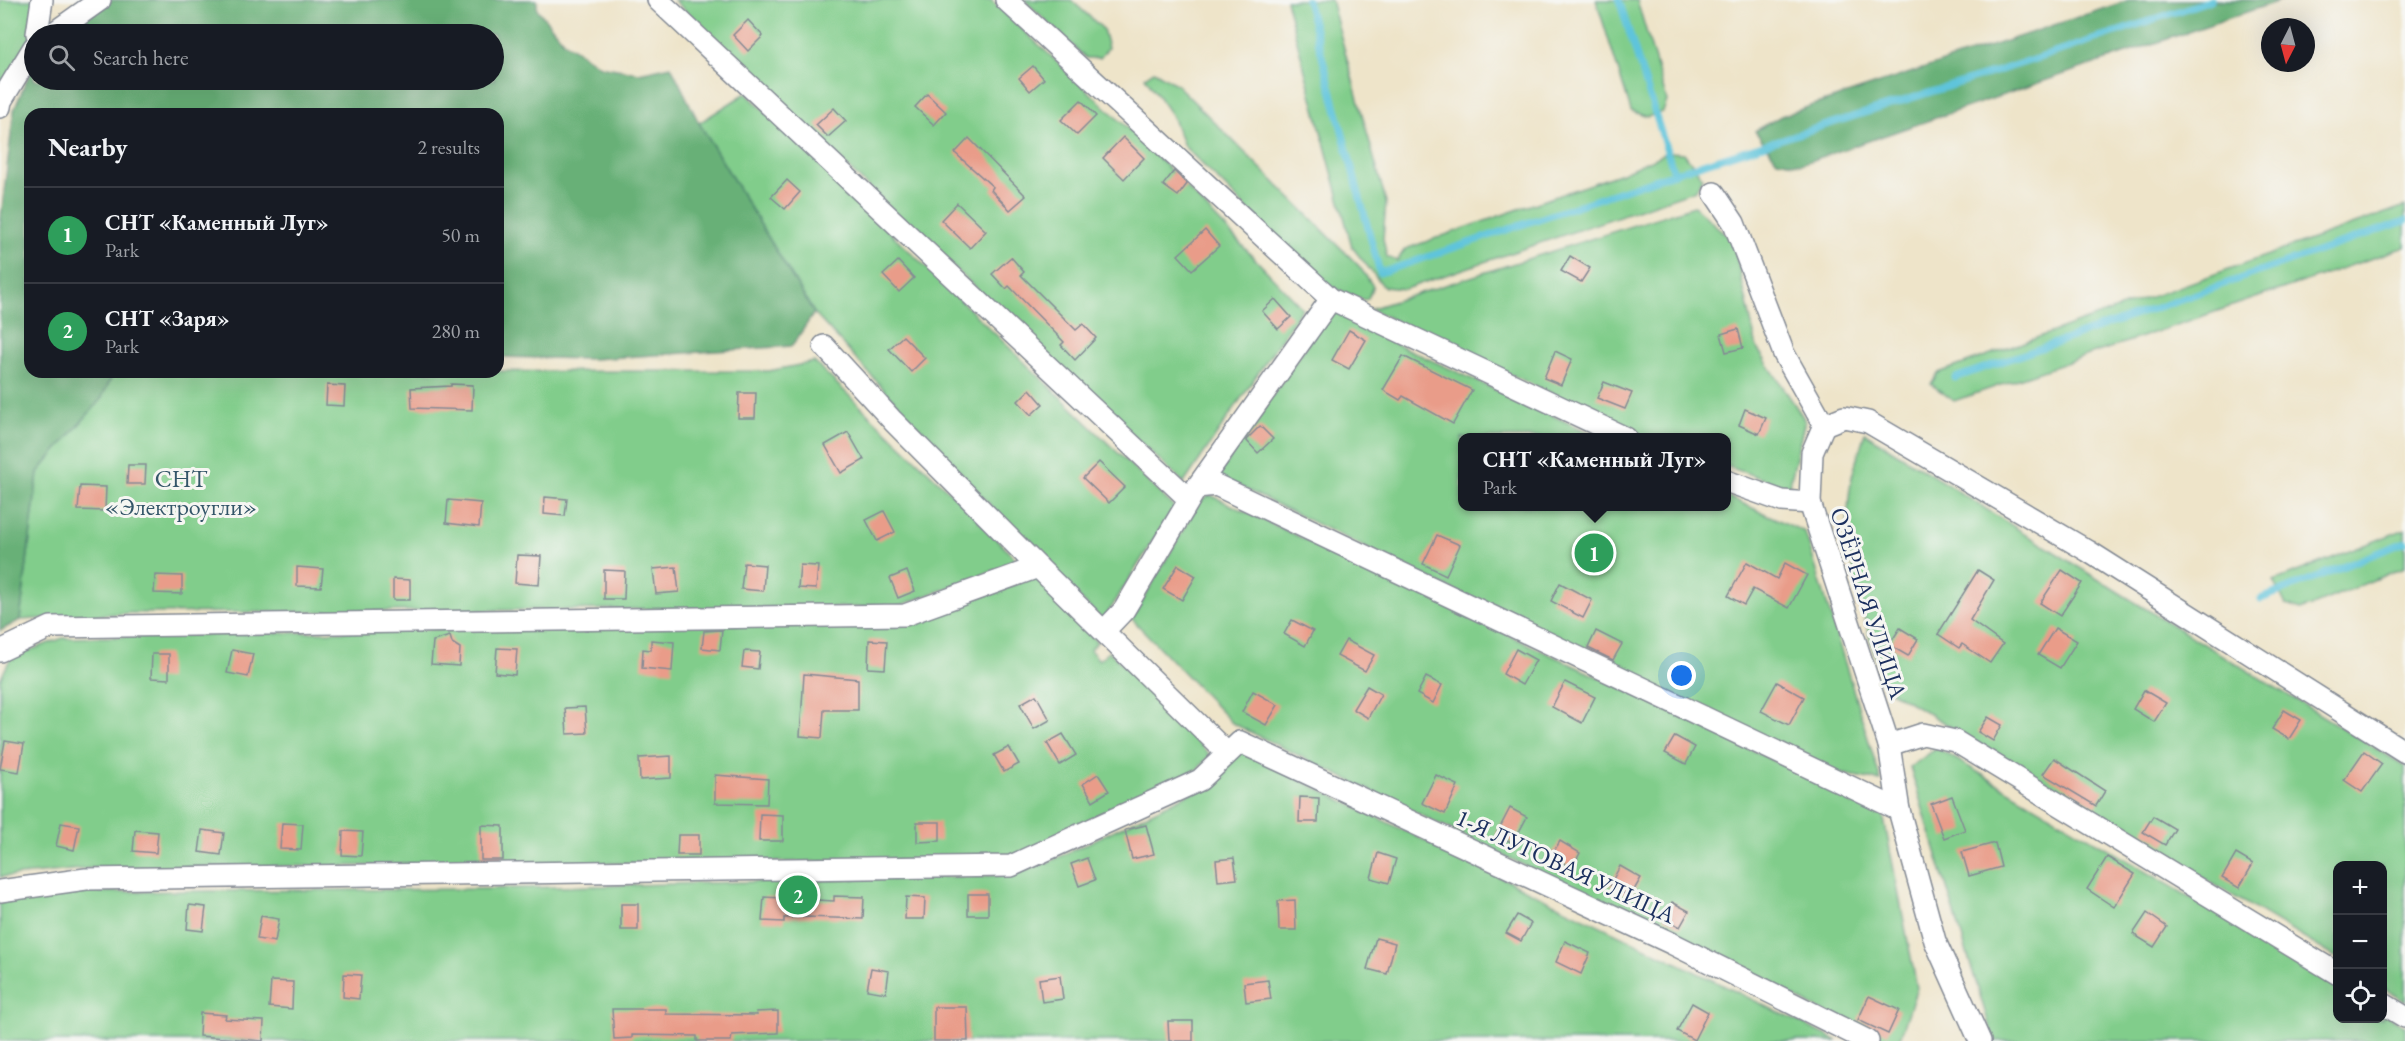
<!DOCTYPE html>
<html lang="en">
<head>
<meta charset="utf-8">
<style>
	body { margin:0; font-family:"EB Garamond",serif; background:#242831; color:#f1f3f6 }
	.controls { position:absolute; right:18px; bottom:18px; display:grid; overflow:hidden; border-radius:12px; box-shadow:0 6px 24px #0002 }
	.controls button { width:54px; height:54px; display:grid; place-items:center; padding:0; border:0; border-bottom:2px solid #363941; background:#171b24; color:#f1f3f6; font:30px sans-serif }
	.compass { position:absolute; left:2261px; top:18px; width:54px; height:54px; border-radius:50%; background:#171b24; box-shadow:0 6px 24px #0002; rotate:186deg }
	.you { position:absolute; left:1682px; top:676px; width:21px; height:21px; margin:-15px; border:4px solid #fff; border-radius:50%; background:#1a73e8; box-shadow:0 0 0 9px #1a73e833 }
	.badge { display:grid; place-items:center; width:39px; height:39px; border-radius:50%; background:#1a73e8; color:#fff; font-size:20px; font-weight:700 }
	.pin { position:absolute; translate:-50% -50%; border:3px solid #fff; box-shadow:0 2px 6px #0006 }
	.popup { position:absolute; left:1458px; top:433px; width:273px; height:78px; box-sizing:border-box; display:grid; place-content:center; border-radius:12px; background:#171b24; filter:drop-shadow(0 2px 4px #0005); font-size:20px; white-space:nowrap; color:#9ea1a6 }
	.popup b { font-size:22px; color:#f1f3f6 }
	.popup::after { content:''; position:absolute; left:50%; top:100%; margin-left:-12px; border:12px solid transparent; border-top-color:#171b24 }
	.list { margin:0; padding:0; list-style:none }
	h2 { display:flex; justify-content:space-between; align-items:center; height:78px; margin:0; padding:0 24px; font-size:26px }
	h2 small { font-size:20px; font-weight:400; color:#9ea1a6 }
	.list li { display:grid; grid-template-columns:39px 1fr auto; gap:18px; align-items:center; box-sizing:border-box; height:96px; padding:0 24px; border-top:2px solid #363941 }
	.list b { display:block; font-size:22px; white-space:nowrap }
	.list p { margin:0; font-size:20px; white-space:nowrap; color:#9ea1a6 }
	.list em { font-size:20px; font-style:normal; color:#9ea1a6 }
	.icon { flex:none; width:33px; height:33px; fill:none; stroke:currentColor; stroke-width:2; stroke-linecap:round; stroke-linejoin:round }
	.map { position:relative; flex:none; width:2405px; height:1041px; overflow:hidden }
	.search { position:absolute; background:#171b24; box-shadow:0 6px 24px #0002; left:24px; top:24px; width:480px; height:66px; display:flex; align-items:center; gap:15px; box-sizing:border-box; padding:0 21px; border-radius:33px; color:#9ea1a6; font-size:22px }
	.panel { position:absolute; background:#171b24; box-shadow:0 6px 24px #0002; left:24px; top:108px; width:480px; height:270px; border-radius:18px }
	.map>svg:first-child { display:block }
	.green { fill:#81cd8b; stroke:#4e7e74; stroke-width:1.5 }
	.forest { fill:#68b077; stroke:#42706a; stroke-width:1.5 }
	.lines { fill:none; stroke-linecap:round; stroke-linejoin:round }
	.stream { stroke:#5ec4db; stroke-width:7 }
	.building { fill:#e99c89 }
	.minor-casing { stroke:#848a94; stroke-width:24 }
	.minor { stroke:#fff; stroke-width:21 }
	.labels { text-anchor:middle; dominant-baseline:central; stroke-width:6; stroke-linejoin:round; paint-order:stroke }
	.park-label { font-size:24px; fill:#345669; stroke:#f6f6f2 }
	.street-label { font-size:24px; fill:#1b2f5e; stroke:#f6f6f2 }
</style>
</head>
<body>
<div class="map">
<svg width="2405" height="1041" viewBox="0 0 2405 1041">
	<rect width="100%" height="100%" fill="#f6f6f2"/>
	<filter id="ink" filterUnits="userSpaceOnUse"><feTurbulence type="fractalNoise" baseFrequency=".0167" numOctaves="2"/><feDisplacementMap in="SourceGraphic" scale="12" xChannelSelector="R" yChannelSelector="G"/><feConvolveMatrix kernelMatrix="1 2 1 2 8 2 1 2 1" color-interpolation-filters="sRGB"/></filter>
	<filter id="wash" filterUnits="userSpaceOnUse"><feTurbulence type="fractalNoise" baseFrequency=".008" numOctaves="4" result="noise"/><feDisplacementMap in="SourceGraphic" scale="24" xChannelSelector="R" yChannelSelector="G"/><feGaussianBlur stdDeviation="1.35" result="paint"/><feColorMatrix in="noise" values="0 0 0 0 0 0 0 0 0 0 0 0 0 0 0 0 0 1.4 0 .05"/><feComposite in="paint" operator="in"/></filter>
	<g filter="url(#wash)">
		<rect width="100%" height="100%" fill="#eee4c9"/>
		<g class="green">
			<path d="M0 0H42L37 34 0 102Z"/>
			<path d="M674 0H991L1148 147 1302 308 1184 483 888 206Z"/>
			<path d="M1024 0H1071L1103 29 1108 48 1100 58H1086Z"/>
			<path d="M1286 0H1331L1386 202 1383 239 1387 257 1397 261 1405 249 1622 173 1668 152 1684 153 1702 177 1696 190 1405 289 1384 287 1352 247Z"/>
			<path d="M1596 0H1637L1667 101 1663 112 1647 117 1631 111Z"/>
			<path d="M1154 71 1176 84 1359 266 1373 286 1368 298 1364 300 1321 283 1184 146 1172 116 1145 77Z"/>
			<path d="M746 93 1174 507 1103 621 1034 553 814 313 699 123Z"/>
			<path d="M1694 206 1733 241 1757 348 1805 420 1789 488 1726 466V438L1645 437 1370 309Z"/>
			<path d="M2405 206V247L1954 401 1931 384 1938 373Z"/>
			<path d="M1331 309 1385 339 1599 437 1462 438V506H1726V496L1805 532 1881 781 1826 771 1218 476Z"/>
			<path d="M814 362 973 514 1018 562 896 607 131 613 20 620 38 472 101 399 114 372 769 371Z"/>
			<path d="M1865 433 2123 595 2405 766V1002L2383 987 2382 866H2338L2337 958 1884 687C1866 620 1839 552 1851 482 1854 466 1860 449 1865 433Z"/>
			<path d="M1210 495 1713 731 1883 814 1917 988 1899 1041H1884L1232 723 1132 619 1200 501Z"/>
			<path d="M2405 529V567L2301 610 2286 605 2274 581Z"/>
			<path d="M1038 576 1097 642 1090 650 1099 660 1109 651 1210 755 1198 769 1006 860 93 868 0 877V680L11 657 63 638 699 623 897 626Z"/>
			<path d="M1937 748 2337 984 2338 1018H2382L2383 1012 2405 1026V1041H1994L1910 767Z"/>
			<path d="M1238 750 1838 1041H0V902L88 892 479 889 1012 875 1051 861 1203 787Z"/>
		</g>
		<g class="forest">
			<path d="M112 0H537V9L564 42 600 66 639 73 671 66 699 123 814 313 792 346 593 359 498 357V114H30V372H114L101 399 38 472 20 620 0 631V225L14 110 33 65 34 63V80H494V34H61Z"/>
			<path d="M2129 0H2282L1801 164 1777 160 1755 131 1781 116Z"/>
		</g>
		<g class="lines">
			<g class="stream">
				<path d="M1307 0 1380 273 1674 173 2042 57 2211 0"/>
				<path d="M1619 0 1674 173"/>
				<path d="M1955 378 2405 221"/>
				<path d="M2261 599 2405 542"/>
			</g>
		</g>
		<g id="blocks">
			<g class="building">
				<path d="M748 20 763 36 748 51 733 35Z"/>
				<path d="M1033 66 1044 79 1030 91 1019 78Z"/>
				<path d="M927 94 946 112 934 125 915 107Z"/>
				<path d="M1081 100 1096 116 1077 135 1061 120Z"/>
				<path d="M834 108 846 121 828 137 816 125Z"/>
				<path d="M1123 137 1144 158 1124 179 1103 158Z"/>
				<path d="M969 138 1026 196 1010 210 991 190 993 187 955 153Z"/>
				<path d="M1174 171 1187 184 1178 196 1163 185Z"/>
				<path d="M787 180 800 192 785 209 771 197Z"/>
				<path d="M957 203 986 231 970 248 941 220Z"/>
				<path d="M1205 230 1219 246 1192 270 1178 255Z"/>
				<path d="M1570 256 1590 268 1581 282 1561 271Z"/>
				<path d="M1011 257 1024 272 1021 275 1076 330 1083 324 1096 338 1075 360 1061 345 1064 342 1009 286 1006 289 992 274Z"/>
				<path d="M898 261 914 278 899 292 883 275Z"/>
				<path d="M1275 299 1291 317 1278 329 1262 311Z"/>
				<path d="M1738 329 1743 348 1726 352 1721 334Z"/>
				<path d="M1349 330 1366 340 1349 369 1332 360Z"/>
				<path d="M903 336 925 358 911 372 889 349Z"/>
				<path d="M1555 351 1572 359 1561 385 1544 378Z"/>
				<path d="M1403 356 1472 390 1453 424 1403 396 1400 400 1383 390Z"/>
				<path d="M1604 382 1632 393 1625 409 1597 398Z"/>
				<path d="M451 384 473 385 472 410 412 408 411 388 451 386Z"/>
				<path d="M327 385 345 386 344 406 326 405Z"/>
				<path d="M1030 389 1043 404 1031 415 1018 401Z"/>
				<path d="M739 393H756L755 418H738Z"/>
				<path d="M1745 409 1766 418 1759 434 1739 425Z"/>
				<path d="M1260 426 1273 439 1258 453 1246 440Z"/>
				<path d="M848 432 864 460 841 473 825 445Z"/>
				<path d="M1099 462 1125 487 1109 503 1083 478Z"/>
				<path d="M128 465H146L145 484H127Z"/>
				<path d="M80 486 106 487 105 511 78 510Z"/>
				<path d="M545 497 567 499 565 516 544 514Z"/>
				<path d="M448 500 481 503 479 527 446 523Z"/>
				<path d="M884 511 895 532 877 541 866 520Z"/>
				<path d="M1437 535 1460 545 1446 575 1423 564Z"/>
				<path d="M517 555 541 556 539 585 515 583Z"/>
				<path d="M1747 562 1777 579 1785 563 1807 575 1789 608 1753 589 1744 605 1728 596Z"/>
				<path d="M744 563 765 565 763 591 741 589Z"/>
				<path d="M800 565 818 566 816 589 798 588Z"/>
				<path d="M1178 565 1196 576 1182 600 1163 589Z"/>
				<path d="M297 567 323 569 321 587 297 586Z"/>
				<path d="M676 567 679 592 656 594 653 569Z"/>
				<path d="M604 570 625 571 624 599H604Z"/>
				<path d="M1978 570 1994 580 1970 620 2003 644 1990 663 1962 644 1959 648 1938 634Z"/>
				<path d="M2062 570 2082 583 2060 616 2040 603Z"/>
				<path d="M907 571 915 591 898 598 890 578Z"/>
				<path d="M155 575 182 576V594L154 593Z"/>
				<path d="M393 579 410 580V600H393Z"/>
				<path d="M1560 583 1592 600 1583 618 1551 601Z"/>
				<path d="M1292 620 1313 631 1305 646 1284 634Z"/>
				<path d="M1900 628 1918 639 1908 656 1889 645Z"/>
				<path d="M2055 628 2077 641 2060 668 2038 655Z"/>
				<path d="M722 630 720 650 702 648 704 631Z"/>
				<path d="M1596 631 1622 644 1613 660 1588 648Z"/>
				<path d="M450 636 452 643 460 648 459 666 431 664 433 641Z"/>
				<path d="M651 640 674 642 672 671 642 668 643 649 651 650Z"/>
				<path d="M869 640 887 641 885 669 868 668Z"/>
				<path d="M1346 640 1374 655 1365 671 1337 656Z"/>
				<path d="M497 648 517 649 515 675 495 673Z"/>
				<path d="M1516 649 1536 660 1522 685 1503 674Z"/>
				<path d="M232 650 253 654 248 677 227 673Z"/>
				<path d="M744 651 760 652 758 669 742 667Z"/>
				<path d="M152 654H169V679L151 678Z"/>
				<path d="M804 674 858 679V710H824L822 738 800 736Z"/>
				<path d="M1426 677 1442 685 1433 703 1417 694Z"/>
				<path d="M1565 682 1595 697 1582 723 1552 707Z"/>
				<path d="M1777 682 1804 697 1789 725 1761 711Z"/>
				<path d="M1367 686 1381 694 1368 718 1353 709Z"/>
				<path d="M2144 690 2166 703 2154 722 2133 709Z"/>
				<path d="M1253 691 1278 705 1266 725 1242 712Z"/>
				<path d="M1036 695 1050 720 1034 729 1020 704Z"/>
				<path d="M585 707 587 733 567 734 565 708Z"/>
				<path d="M2284 710 2301 720 2289 739 2272 729Z"/>
				<path d="M1988 717 2002 725 1993 741 1978 732Z"/>
				<path d="M1063 734 1076 755 1060 765 1047 743Z"/>
				<path d="M1675 736 1695 747 1686 764 1665 753Z"/>
				<path d="M5 741 24 744 19 772 0 769Z"/>
				<path d="M1009 747 1019 764 1004 772 994 755Z"/>
				<path d="M2364 751 2382 764 2362 792 2344 780Z"/>
				<path d="M671 756V778L640 780 639 758Z"/>
				<path d="M2054 758 2105 791 2096 806 2043 774Z"/>
				<path d="M1098 774 1109 791 1093 801 1083 784Z"/>
				<path d="M715 775 768 779 767 804 715 803Z"/>
				<path d="M1436 775 1458 785 1445 814 1422 803Z"/>
				<path d="M1952 796 1965 830 1944 838 1931 804Z"/>
				<path d="M1300 797 1319 798 1318 822H1299Z"/>
				<path d="M1510 808 1527 817 1513 843 1496 835Z"/>
				<path d="M760 814 783 815V841H759Z"/>
				<path d="M2153 816 2175 829 2165 845 2143 832Z"/>
				<path d="M917 822H940V841L917 842Z"/>
				<path d="M61 823 79 826 74 850 56 846Z"/>
				<path d="M282 823 303 824 301 850 280 849Z"/>
				<path d="M481 825 503 826V860H481Z"/>
				<path d="M1146 825 1154 854 1132 859 1125 830Z"/>
				<path d="M135 830 158 832 156 853 133 851Z"/>
				<path d="M202 830 224 833 221 855 199 852Z"/>
				<path d="M343 831 363 832 361 856 342 855Z"/>
				<path d="M678 835H699V855H677Z"/>
				<path d="M1560 841 1580 853 1572 868 1551 856Z"/>
				<path d="M1995 843 2001 867 1969 876 1962 852Z"/>
				<path d="M1378 853 1396 859 1389 883 1371 878Z"/>
				<path d="M2236 854 2253 864 2239 888 2222 878Z"/>
				<path d="M2107 857 2135 874 2114 907 2087 889Z"/>
				<path d="M1087 858 1095 880 1079 886 1071 864Z"/>
				<path d="M1234 858 1237 879 1218 881 1216 860Z"/>
				<path d="M1620 866 1641 878 1630 897 1610 885Z"/>
				<rect x="968" y="894" width="20" height="21"/>
				<path d="M834 896 864 897 863 919 805 917 784 918V922L762 921 764 897 834 901Z"/>
				<path d="M906 897 925 898 924 919H905Z"/>
				<path d="M1295 900 1296 930H1279L1278 901Z"/>
				<path d="M1672 902 1689 911 1680 927 1663 917Z"/>
				<rect x="621" y="904" width="17" height="26"/>
				<path d="M189 905 206 907 203 931 187 929Z"/>
				<path d="M2147 913 2167 927 2154 947 2133 934Z"/>
				<path d="M1517 915 1531 923 1521 941 1506 933Z"/>
				<path d="M261 916 279 919 275 942 257 939Z"/>
				<path d="M1376 938 1395 943 1387 974 1367 969Z"/>
				<path d="M1565 941 1590 953 1581 974 1556 962Z"/>
				<path d="M871 968 889 971 886 993 867 990Z"/>
				<path d="M344 974 361 975 359 999 343 997Z"/>
				<path d="M1060 976 1063 999 1042 1002 1039 979Z"/>
				<path d="M1268 980 1271 999 1246 1002 1244 983Z"/>
				<path d="M271 981 293 982 292 1009 269 1007Z"/>
				<path d="M1869 996 1899 1010 1888 1034 1858 1020Z"/>
				<path d="M1692 1003 1708 1012 1694 1040 1677 1031Z"/>
				<path d="M934 1007H967L968 1041H934Z"/>
				<path d="M612 1009H666V1014L757 1015 756 1012 778 1011V1033L732 1035 731 1041H697V1036L632 1035V1038L614 1039Z"/>
				<path d="M200 1013 226 1015 225 1019 264 1021 263 1041 199 1036Z"/>
				<path d="M1168 1021H1193V1041H1169Z"/>
			</g>
		</g>
	</g>
	<g filter="url(#ink)">
		<use href="#blocks" fill-opacity="0" stroke="#848a94" stroke-width="1.5"/>
		<g class="lines">
			<g class="minor-casing">
				<g id="minor">
					<path d="M658 0 1189 499"/>
					<path d="M1006 0 1331 299 1626 438"/>
					<path d="M37 34 42 0"/>
					<path d="M52 34 100 0"/>
					<path d="M0 107 1 101 34 47"/>
					<path d="M1714 193 1734 223 1784 354 1824 425"/>
					<path d="M824 346 893 421 1038 567"/>
					<path d="M1824 425 1844 417 1868 422 2088 551 2405 752"/>
					<path d="M1824 425 1812 453 1810 503 1889 745 1899 810 1935 941 1980 1041"/>
					<path d="M1726 481 1782 501 1810 503"/>
					<path d="M1197 487 1331 299"/>
					<path d="M1104 631 1124 610 1197 487 1216 485 1899 810"/>
					<path d="M0 651 51 627 905 615 1038 567 1226 752"/>
					<path d="M1889 745 1923 734 1955 741 2338 974"/>
					<path d="M0 891 86 879 1011 866 1200 780 1240 742 1671 943 1868 1041"/>
					<path d="M2382 1003 2405 1017"/>
				</g>
			</g>
			<use href="#minor" class="minor"/>
		</g>
	</g>
	<g class="labels">
		<g class="park-label">
			<text x="181" y="478">СНТ<tspan x="181" dy="28">«Электроугли»</tspan></text>
		</g>
		<g class="street-label">
			<text transform="translate(1869 603) rotate(72)">ОЗЁРНАЯ УЛИЦА</text>
			<text transform="translate(1566 866) rotate(25)">1-Я ЛУГОВАЯ УЛИЦА</text>
		</g>
	</g>
</svg>
<div class="controls">
<button>+</button>
<button>−</button>
<button><svg class="icon" aria-label="locate" viewBox="0 0 24 24"><circle cx="12" cy="12" r="6"/><path d="M12 2v4M12 18v4M2 12h4M18 12h4"/></svg></button>
</div>
<svg class="compass" viewBox="-18 -18 36 36"><path d="M0-13l5 13h-10z" fill="#e53935"/><path d="M0 13l5-13h-10z" fill="#9ea1a6"/></svg>
<div class="you"></div>
<div class="pin badge" style="left:1594px;top:553px;background:#2e9e5b">1</div>
<div class="popup"><b>СНТ «Каменный Луг»</b>Park</div>
<div class="pin badge" style="left:798px;top:895px;background:#2e9e5b">2</div>
<div class="search"><svg class="icon" aria-label="search" viewBox="0 0 24 24"><circle cx="10" cy="10" r="6"/><path d="M15 15l6 6"/></svg>Search here</div>
<section class="panel">
<h2>Nearby<small>2 results</small></h2>
<ul class="list">
<li><span class="badge" style="background:#2e9e5b">1</span><div><b>СНТ «Каменный Луг»</b><p>Park</p></div><em>50 m</em></li>
<li><span class="badge" style="background:#2e9e5b">2</span><div><b>СНТ «Заря»</b><p>Park</p></div><em>280 m</em></li>
</ul>
</section>
</div>
</body>
</html>
